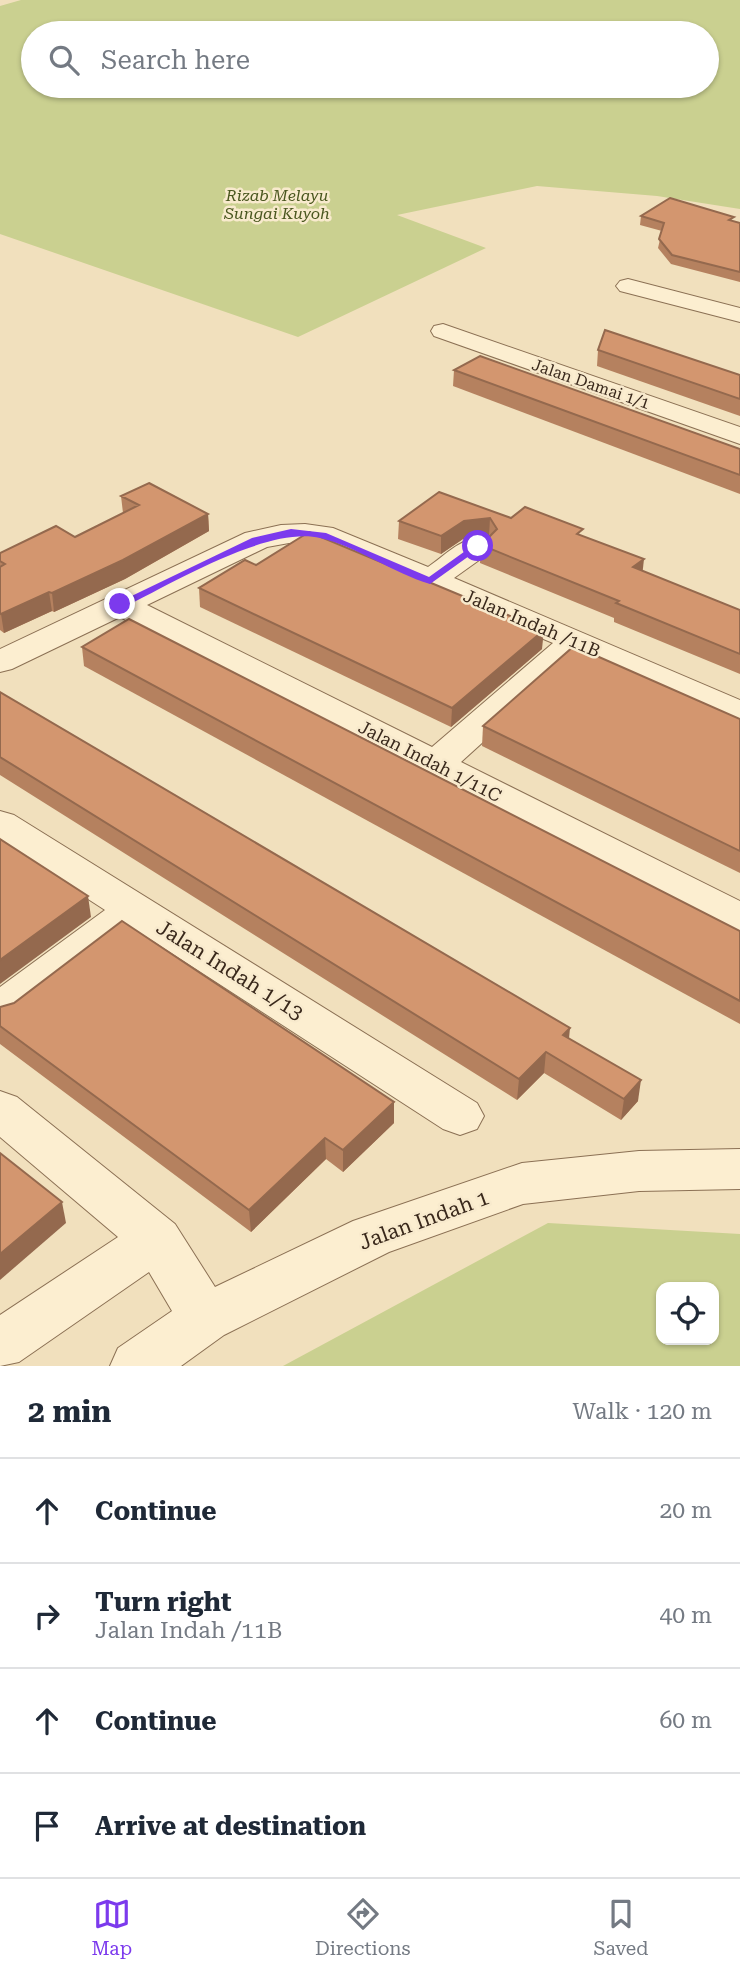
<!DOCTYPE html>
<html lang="en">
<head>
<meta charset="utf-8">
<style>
	body { margin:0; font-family:"Roboto Serif",serif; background:#f2f2f3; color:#1f2937 }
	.controls { position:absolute; right:21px; bottom:21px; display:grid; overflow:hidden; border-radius:14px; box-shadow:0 2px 5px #0004 }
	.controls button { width:63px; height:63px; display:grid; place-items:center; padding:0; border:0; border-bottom:2px solid #e0e1e3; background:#fff; color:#1f2937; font:35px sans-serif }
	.stop { position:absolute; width:21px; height:21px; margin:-16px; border:5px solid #7c3aed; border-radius:50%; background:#fff }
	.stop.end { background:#7c3aed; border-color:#fff; box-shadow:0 2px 7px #0008 }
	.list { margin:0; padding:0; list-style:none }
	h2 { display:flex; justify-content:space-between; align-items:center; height:91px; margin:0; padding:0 28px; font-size:30px }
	h2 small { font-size:23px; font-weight:400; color:#747a83 }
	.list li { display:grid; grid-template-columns:46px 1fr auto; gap:21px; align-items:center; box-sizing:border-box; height:105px; padding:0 28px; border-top:2px solid #e0e1e3 }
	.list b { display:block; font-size:26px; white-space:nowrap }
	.list p { margin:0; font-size:23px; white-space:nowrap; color:#747a83 }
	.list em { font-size:23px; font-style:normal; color:#747a83 }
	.icon { flex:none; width:38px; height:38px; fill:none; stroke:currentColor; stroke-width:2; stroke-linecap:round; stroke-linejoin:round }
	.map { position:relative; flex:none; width:740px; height:1366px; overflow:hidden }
	.search { position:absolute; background:#fff; box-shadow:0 2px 5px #0004; left:21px; right:21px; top:21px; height:77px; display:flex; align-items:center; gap:18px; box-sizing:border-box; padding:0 24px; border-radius:38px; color:#747a83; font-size:26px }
	.sheet { height:511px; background:#fff }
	nav { display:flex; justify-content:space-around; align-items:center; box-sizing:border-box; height:98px; border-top:2px solid #e0e1e3; background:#fff; font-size:19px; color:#747a83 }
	nav a { display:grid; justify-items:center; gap:4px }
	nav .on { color:#7c3aed }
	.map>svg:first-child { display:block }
	.green { fill:#cad090; fill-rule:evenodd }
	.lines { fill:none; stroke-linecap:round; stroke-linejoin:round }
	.minor-casing { stroke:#8b7054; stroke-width:2 }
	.minor { fill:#fceed0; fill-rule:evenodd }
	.wall { fill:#b5815f }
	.shaded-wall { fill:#94694e }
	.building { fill:#d3966f; stroke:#94694e; stroke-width:2 }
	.route { fill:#7c3aed }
	.labels { text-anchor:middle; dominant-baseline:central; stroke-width:5; stroke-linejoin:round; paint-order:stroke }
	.far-park-label { font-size:16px; font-style:italic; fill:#4a571f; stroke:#f8eacd }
	.far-street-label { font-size:16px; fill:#39281b; stroke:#f8eacd }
	.street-label { font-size:18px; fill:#39281b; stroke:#f8eacd }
	.near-street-label { font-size:21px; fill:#39281b; stroke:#f8eacd }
</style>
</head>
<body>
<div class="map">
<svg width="740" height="1366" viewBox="0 0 740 1366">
	<rect width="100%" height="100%" fill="#f1e0bd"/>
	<g class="green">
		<path d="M21 0H740V209L657 196 537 186 397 215 486 248 298 337 0 234V6ZM33 33H707V86H33Z"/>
		<path d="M548 1223 740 1234V1366H283ZM661 1287H714V1340H661Z"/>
	</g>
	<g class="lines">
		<g class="minor-casing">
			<g id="minor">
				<path d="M628 279 740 308V322L620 291 616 286 620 281Z"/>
				<path d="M443 324 740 427V444L434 336 431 331 434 326Z"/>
				<path d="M305 524 333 528 428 567C447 554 465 533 489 539L494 546 489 553 454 578 740 700V724L727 721 580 654 461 762 740 901V934L725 929 120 617 12 669 0 672V649L245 533 281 525ZM289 543H314L553 643 432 747 147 605 267 547Z"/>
				<path d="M0 811 14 815 477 1103 484 1116 477 1129 460 1135 443 1129 136 930 16 1022 0 1027V987L105 910 0 842Z"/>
				<path d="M0 1091 17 1097 175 1224 215 1287 353 1221 522 1163 639 1151 740 1149V1189L639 1191 523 1204 389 1252 224 1335 181 1366H110L118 1348 172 1311 149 1272 19 1362 0 1366V1315L118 1237 0 1137Z"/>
			</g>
		</g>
		<use href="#minor" class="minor"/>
	</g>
	<g class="wall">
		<path d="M641 216 734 222 740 223V282L671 264 658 248 662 231 640 225Z"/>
		<path d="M598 350 740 375V416L597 366Z"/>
		<path d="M454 370 740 449V494L453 386Z"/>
		<path d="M121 496 208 514 209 531 125 579 54 612 52 611 4 633 0 630V553L75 537 123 513Z"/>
		<path d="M511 518 582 536 642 571 740 610V674L614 622V618L480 563 481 545 489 536 463 539 441 554 398 539 399 521Z"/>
		<path d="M256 565 542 649 451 727 200 607 199 588Z"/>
		<path d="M82 647 740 931V1024L84 666Z"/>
		<path d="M0 692 569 1038 638 1101 621 1120 544 1073 517 1100 0 775Z"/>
		<path d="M740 719V873L482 746 483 726Z"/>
		<path d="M0 1007 394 1102V1123L343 1172 326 1159 251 1232 0 1044Z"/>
	</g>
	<g class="shaded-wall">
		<path d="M208 514 209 531 125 579 54 612 52 593Z"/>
		<path d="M490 518 489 536 463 539 441 554V536L464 521Z"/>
		<path d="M644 559 642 577 633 567Z"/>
		<path d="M49 592 52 611 4 633 1 614Z"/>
		<path d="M544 630 542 649 451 727 452 708Z"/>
		<path d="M88 896 91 917 0 984V960Z"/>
		<path d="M570 1028 568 1049 563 1035Z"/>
		<path d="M546 1052 544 1073 517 1100 519 1079Z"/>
		<path d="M641 1080 638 1101 621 1120 624 1099Z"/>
		<path d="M394 1102V1123L343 1172V1150Z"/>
		<path d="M325 1138 326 1159 251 1232 249 1210Z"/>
		<path d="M62 1202 66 1223 0 1280V1254Z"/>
	</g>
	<g class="building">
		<path d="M670 198 734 217 729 220 740 223V272L672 255 659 239 664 223 641 216Z"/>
		<path d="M605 330 740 375V399L598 350Z"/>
		<path d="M480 356 740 449V475L454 370Z"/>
		<path d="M149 483 208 514 123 560 52 593 49 592 1 614 0 613V567L5 564 0 561V553L56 526 75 537 139 505 121 496Z"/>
		<path d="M439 492 511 518 525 507 583 529 577 534 644 559 633 567 740 610V654L616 603 619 601 481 545 497 529 490 518 464 521 441 536 399 521Z"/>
		<path d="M309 532 544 630 452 708 199 588 245 560 256 565Z"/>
		<path d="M129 619 740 931V1001L82 647Z"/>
		<path d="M574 646 740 719V851L483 726Z"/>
		<path d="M0 692 570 1028 563 1035 641 1080 624 1099 546 1052 519 1079 0 757Z"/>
		<path d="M0 839 88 896 0 960Z"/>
		<path d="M122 921 394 1102 343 1150 325 1138 249 1210 0 1026V1007L14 1003Z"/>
		<path d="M0 1153 62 1202 0 1254Z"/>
	</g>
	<path class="route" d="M291 529 326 533 429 577 475 544 483 546 430 584C393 573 356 546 320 538 267 526 173 583 124 607L115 604 252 538Z"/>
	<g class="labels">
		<g class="far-park-label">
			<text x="277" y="195">Rizab Melayu<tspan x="277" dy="18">Sungai Kuyoh</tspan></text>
		</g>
		<g class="far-street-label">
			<text transform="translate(591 384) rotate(19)">Jalan Damai 1/1</text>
		</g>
		<g class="street-label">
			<text transform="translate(532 623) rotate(23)">Jalan Indah /11B</text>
			<text transform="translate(430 761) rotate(27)">Jalan Indah 1/11C</text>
		</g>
		<g class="near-street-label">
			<text transform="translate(230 970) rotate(32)">Jalan Indah 1/13</text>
			<text transform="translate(424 1220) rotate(-20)">Jalan Indah 1</text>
		</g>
	</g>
</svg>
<div class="controls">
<button><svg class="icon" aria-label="locate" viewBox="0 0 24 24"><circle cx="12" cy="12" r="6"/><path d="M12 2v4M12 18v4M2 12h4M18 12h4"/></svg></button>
</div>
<div class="stop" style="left:478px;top:546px"></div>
<div class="stop end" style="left:120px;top:604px"></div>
<div class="search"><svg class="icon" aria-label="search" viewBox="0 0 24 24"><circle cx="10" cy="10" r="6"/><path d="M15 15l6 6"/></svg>Search here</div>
</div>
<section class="sheet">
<h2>2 min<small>Walk · 120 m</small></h2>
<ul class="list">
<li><svg class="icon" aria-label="ahead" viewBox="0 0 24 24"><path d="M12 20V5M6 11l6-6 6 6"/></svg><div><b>Continue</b></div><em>20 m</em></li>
<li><svg class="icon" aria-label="right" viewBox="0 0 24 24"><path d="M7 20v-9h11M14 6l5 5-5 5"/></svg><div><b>Turn right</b><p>Jalan Indah /11B</p></div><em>40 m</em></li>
<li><svg class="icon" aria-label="ahead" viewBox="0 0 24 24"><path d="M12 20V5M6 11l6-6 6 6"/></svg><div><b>Continue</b></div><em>60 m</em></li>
<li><svg class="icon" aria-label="arrive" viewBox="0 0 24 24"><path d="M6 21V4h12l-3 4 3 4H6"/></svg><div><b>Arrive at destination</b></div></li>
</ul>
</section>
<nav>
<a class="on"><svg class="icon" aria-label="map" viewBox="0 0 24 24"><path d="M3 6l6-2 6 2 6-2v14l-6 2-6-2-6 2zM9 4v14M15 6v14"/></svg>Map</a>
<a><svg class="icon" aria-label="directions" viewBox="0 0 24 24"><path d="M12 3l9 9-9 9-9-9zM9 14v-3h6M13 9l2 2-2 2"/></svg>Directions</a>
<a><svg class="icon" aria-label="saved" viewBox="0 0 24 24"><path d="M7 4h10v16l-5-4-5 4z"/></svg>Saved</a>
</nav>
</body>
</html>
